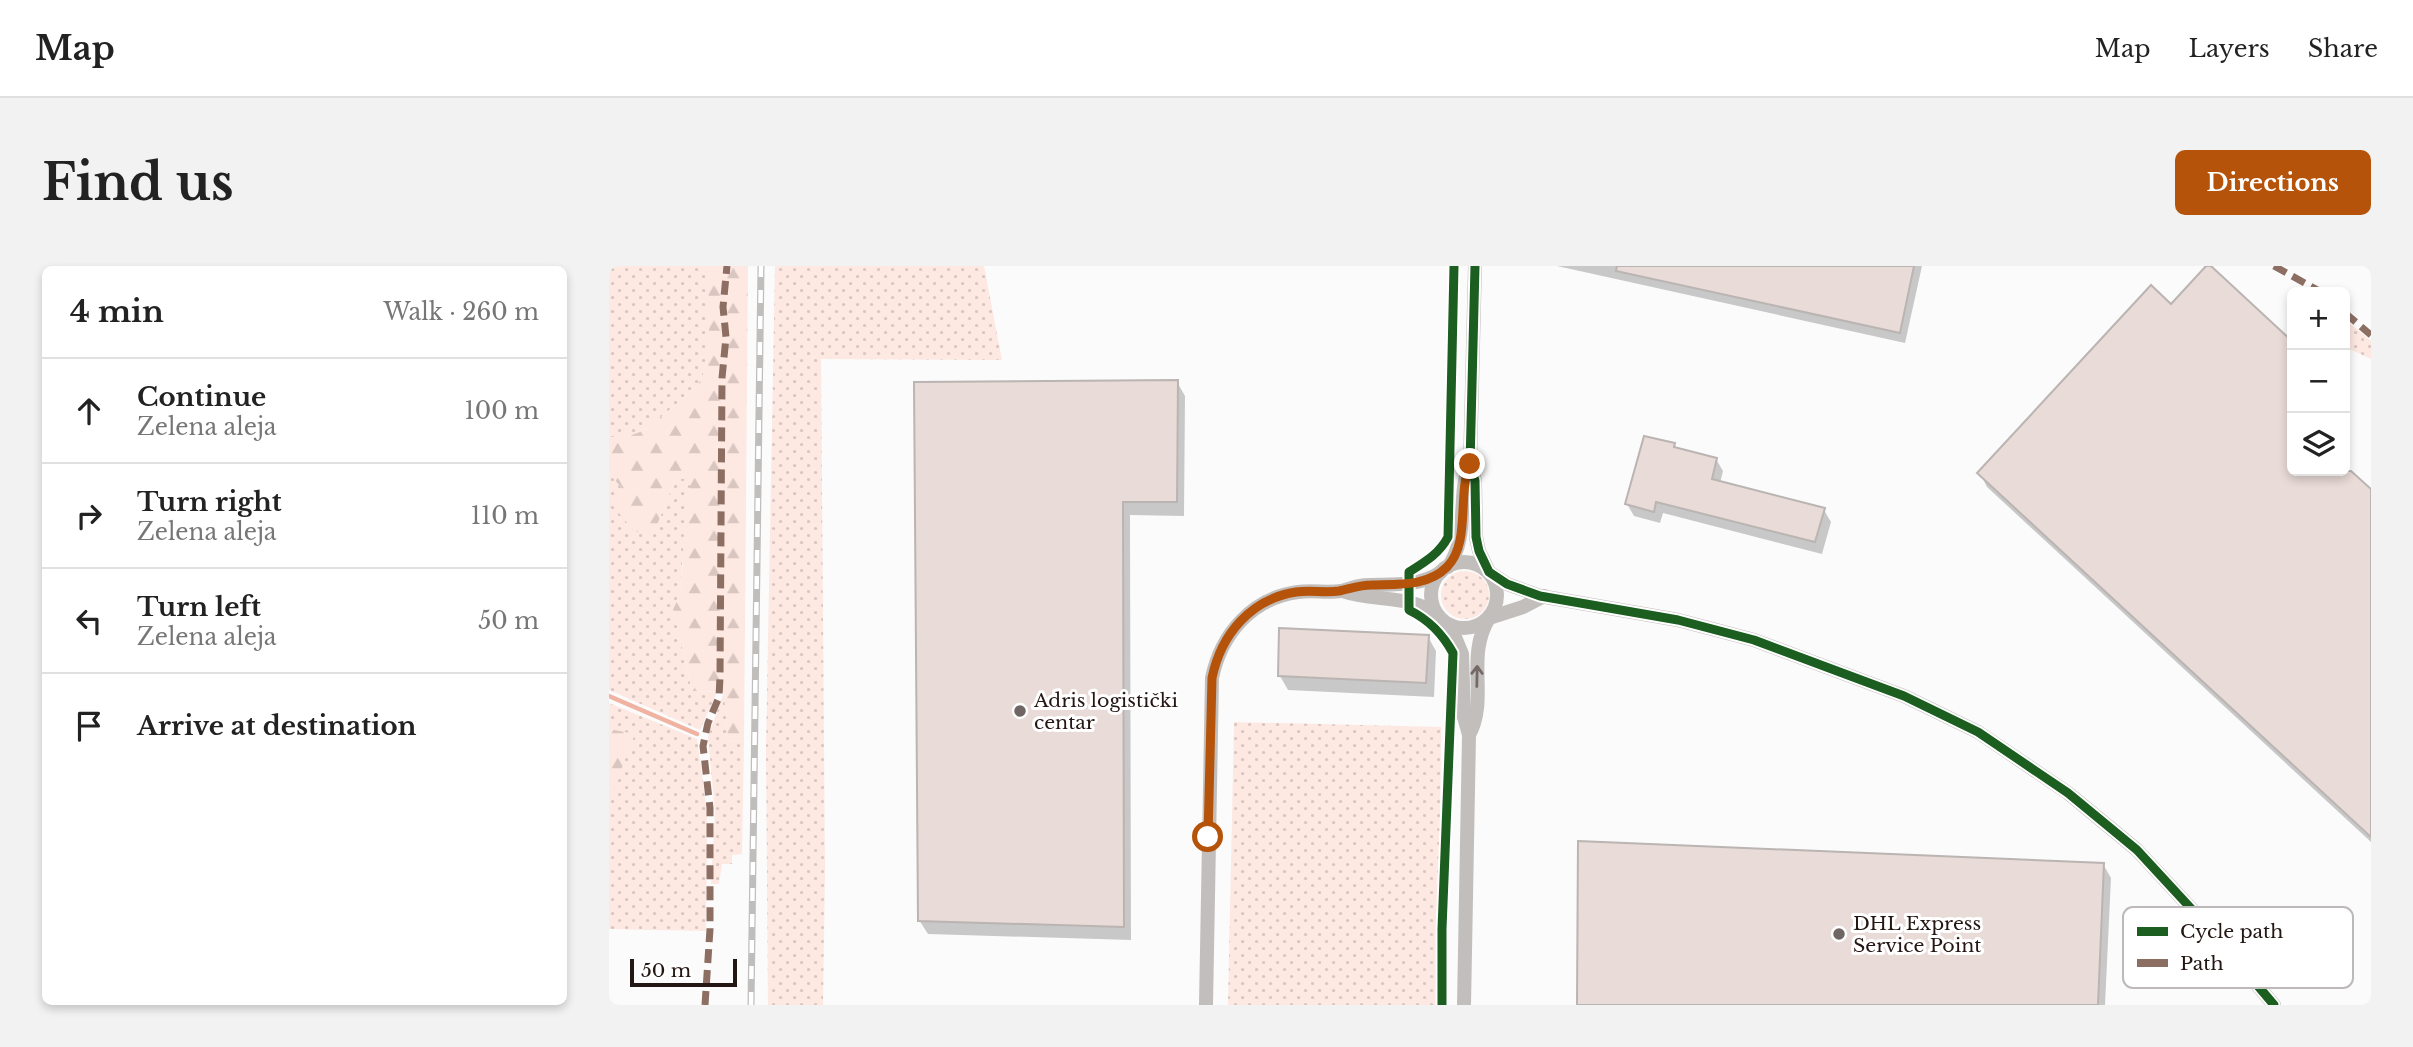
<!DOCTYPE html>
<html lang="en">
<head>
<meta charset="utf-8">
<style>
	body { margin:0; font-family:"Libre Baskerville",serif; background:#f2f2f2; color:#222 }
	.controls { position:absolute; right:21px; top:21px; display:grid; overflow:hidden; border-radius:10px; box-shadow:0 4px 10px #0003 }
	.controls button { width:63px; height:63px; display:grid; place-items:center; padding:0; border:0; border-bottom:2px solid #e0e0e0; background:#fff; color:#222; font:35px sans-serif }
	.scale { position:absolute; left:21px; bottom:18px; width:107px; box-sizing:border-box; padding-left:7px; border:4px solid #241612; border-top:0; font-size:19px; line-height:24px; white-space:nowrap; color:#241612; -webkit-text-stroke:5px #fff; paint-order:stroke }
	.stop { position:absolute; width:21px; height:21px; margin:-16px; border:5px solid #b45309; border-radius:50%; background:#fff }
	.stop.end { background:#b45309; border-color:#fff; box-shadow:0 2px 7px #0008 }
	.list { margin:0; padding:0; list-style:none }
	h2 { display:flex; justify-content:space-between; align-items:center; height:91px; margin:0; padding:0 28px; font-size:30px }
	h2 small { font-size:23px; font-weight:400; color:#767676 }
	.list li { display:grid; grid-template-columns:46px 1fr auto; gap:21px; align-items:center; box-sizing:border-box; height:105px; padding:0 28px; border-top:2px solid #e0e0e0 }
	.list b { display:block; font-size:26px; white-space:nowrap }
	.list p { margin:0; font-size:23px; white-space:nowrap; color:#767676 }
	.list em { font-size:23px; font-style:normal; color:#767676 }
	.icon { flex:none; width:38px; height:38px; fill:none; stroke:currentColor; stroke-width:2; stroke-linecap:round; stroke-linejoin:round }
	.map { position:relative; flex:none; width:1762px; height:739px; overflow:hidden; border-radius:10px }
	header { display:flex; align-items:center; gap:42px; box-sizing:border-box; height:98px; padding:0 35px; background:#fff; border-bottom:2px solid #e0e0e0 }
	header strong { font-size:33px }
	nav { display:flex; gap:38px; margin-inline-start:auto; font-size:24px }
	.intro { display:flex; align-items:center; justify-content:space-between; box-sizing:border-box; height:168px; padding:0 42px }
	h1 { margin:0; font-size:49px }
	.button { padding:18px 32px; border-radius:10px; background:#b45309; color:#fff; font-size:24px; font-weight:700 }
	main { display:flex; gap:42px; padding:0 42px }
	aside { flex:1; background:#fff; border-radius:10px; box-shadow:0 4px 10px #0003 }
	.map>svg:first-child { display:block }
	.grass { fill:url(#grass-dots) }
	.forest { fill:url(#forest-firs) }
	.shadow { fill:#0003 }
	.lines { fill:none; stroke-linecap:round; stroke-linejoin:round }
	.stream { stroke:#f0b2a1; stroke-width:4.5 }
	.building { fill:#e9dbd7; stroke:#bab4b2; stroke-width:2 }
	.minor { stroke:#c2bebc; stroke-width:14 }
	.rail-casing { stroke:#c0bebc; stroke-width:7 }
	.rail { stroke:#fff; stroke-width:4.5; stroke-dasharray:13; stroke-linecap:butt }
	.quiet { stroke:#8d6e63; stroke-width:7; stroke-dasharray:14 7; stroke-linecap:butt }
	.cycleway-casing { stroke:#fff; stroke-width:13 }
	.cycleway { stroke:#1b5e20; stroke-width:9 }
	.oneway { stroke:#736a67 }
	.route { stroke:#b45309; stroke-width:9 }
	.poi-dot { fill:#6f6664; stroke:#fff; stroke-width:2.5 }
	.labels { text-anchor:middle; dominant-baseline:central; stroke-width:6; stroke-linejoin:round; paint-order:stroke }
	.poi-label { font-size:19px; fill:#241612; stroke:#fff; text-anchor:start }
	.key { fill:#fff; stroke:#bdb9b8; stroke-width:2 }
	.key-label { font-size:19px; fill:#241612 }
</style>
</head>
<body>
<header>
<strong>Map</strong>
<nav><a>Map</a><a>Layers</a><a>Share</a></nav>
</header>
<div class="intro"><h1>Find us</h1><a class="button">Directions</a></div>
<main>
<aside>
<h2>4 min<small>Walk · 260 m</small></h2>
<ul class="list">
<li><svg class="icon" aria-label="ahead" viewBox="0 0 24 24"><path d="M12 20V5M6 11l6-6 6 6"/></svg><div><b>Continue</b><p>Zelena aleja</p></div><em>100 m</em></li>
<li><svg class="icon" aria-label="right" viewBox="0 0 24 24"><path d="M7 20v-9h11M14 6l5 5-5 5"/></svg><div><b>Turn right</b><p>Zelena aleja</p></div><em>110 m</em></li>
<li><svg class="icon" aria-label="left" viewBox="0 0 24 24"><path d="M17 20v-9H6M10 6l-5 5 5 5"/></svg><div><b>Turn left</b><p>Zelena aleja</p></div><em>50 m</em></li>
<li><svg class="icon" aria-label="arrive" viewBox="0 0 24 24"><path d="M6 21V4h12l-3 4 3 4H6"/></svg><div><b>Arrive at destination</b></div></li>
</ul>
</aside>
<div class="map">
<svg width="1762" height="739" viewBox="0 0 1762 739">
	<defs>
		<pattern id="grass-dots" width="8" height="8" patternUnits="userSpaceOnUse" patternTransform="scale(1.75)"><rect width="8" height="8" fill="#fde8e2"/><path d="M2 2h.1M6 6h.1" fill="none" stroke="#d9c6c1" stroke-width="1.8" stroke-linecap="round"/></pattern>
		<pattern id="forest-firs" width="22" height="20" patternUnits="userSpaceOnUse" patternTransform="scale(1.75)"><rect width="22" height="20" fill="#fde8e2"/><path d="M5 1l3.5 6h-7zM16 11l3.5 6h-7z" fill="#d9c6c1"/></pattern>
	</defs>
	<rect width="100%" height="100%" fill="#fbfbfb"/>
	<g class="grass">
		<path d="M0 0H99C99 28 105 90 92 113 84 128 66 139 53 150 34 166 25 172 0 171Z"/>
		<path d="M166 0H375L393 94 212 93 216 604 214 739H159L157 483Z"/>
		<path d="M1736 53 1762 75V93L1736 81Z"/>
		<path d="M0 207 16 226 43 272 66 213H84L73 298 72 328 64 343 83 425 108 426 91 464 0 424Z"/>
		<circle cx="856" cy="329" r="24"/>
		<path d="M115 426 119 476 135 475 133 588 123 589V598H113L110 618H102L106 545 99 471Z"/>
		<path d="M0 437 88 473 98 547 97 665 0 663V531L25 469 0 463Z"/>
		<path d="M625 456 832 461 829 739H619Z"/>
	</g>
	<g class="forest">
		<path d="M99 0H139L135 475 119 476 115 426 83 425 64 343 72 328 76 247 83 213H66L43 272 24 264 4 240 16 226 0 207V171C25 172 34 166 53 150 66 139 84 128 92 113 105 90 98 28 99 0Z"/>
		<path d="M0 463 26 468 1 532 0 531Z"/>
	</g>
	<g class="shadow">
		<path d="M948 0H1313L1296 77Z"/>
		<path d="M1599 0 1683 78V205H1736V201L1762 226V576L1378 221 1371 207 1562 40Z"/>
		<path d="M568 116 576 130 575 250 521 249 522 674 319 668 310 654Z"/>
		<path d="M1065 179 1068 183 1107 193 1114 205 1111 217 1215 244 1222 256 1213 288 1054 247 1051 257 1025 250 1018 238Z"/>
		<path d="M819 371 827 385 825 431 679 424 671 410Z"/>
		<path d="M971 577 1494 598 1502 612 1496 739H970Z"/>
	</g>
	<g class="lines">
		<path class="stream" d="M0 430 88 468"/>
	</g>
	<g class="building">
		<path d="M1008 0H1305L1291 67 1007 5Z"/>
		<path d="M1597 0H1602L1683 75V205H1742L1762 223V571L1368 207 1542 19 1562 38Z"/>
		<path d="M569 114 568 236H514L515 661 309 655 305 116Z"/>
		<path d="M1035 170 1066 177 1065 181 1108 192 1103 213 1216 242 1206 276 1047 236 1045 246 1016 238Z"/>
		<path d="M670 362 820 369 817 417 669 410Z"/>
		<path d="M969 575 1495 597 1489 739H968Z"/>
	</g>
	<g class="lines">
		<g class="minor">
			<path d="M866 0 861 198 866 215 867 271 870 285 880 306 898 318 931 330 1069 354 1145 374 1295 430 1369 466 1459 527 1528 584 1601 663 1665 739"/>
			<circle cx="855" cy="329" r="33"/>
			<path d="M839 301C861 270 847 231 861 198"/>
			<path d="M733 325C765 336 798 328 827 348"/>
			<path d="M841 359 853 388 855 451 860 469 855 739"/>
			<path d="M860 469C880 432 856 391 880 352L914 341 935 330"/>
			<path d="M597 739 603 412C612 368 643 332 689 326 703 324 718 327 732 325 741 323 749 319 758 319 784 318 810 321 832 306"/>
		</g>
		<g class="rail-casing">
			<path id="rail" d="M142 739 152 0"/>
		</g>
		<use href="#rail" class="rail"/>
		<g class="quiet">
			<path d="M1665 0 1712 26"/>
			<path d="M1736 47 1762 69"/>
			<path d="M96 739 101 663V542L94 480 99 457 110 431 111 411 113 112 117 71 114 41 118 0"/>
		</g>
		<g class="cycleway-casing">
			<g id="cycleway">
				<path d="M866 0 861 198 866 215 867 271 870 285 880 306 898 318 931 330 1069 354 1145 374 1295 430 1369 466 1459 527 1528 584 1601 663 1665 739"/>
				<path d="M833 739V663L844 387C833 367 820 354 800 344V306C816 296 830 288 839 271L845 0"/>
			</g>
		</g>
		<use href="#cycleway" class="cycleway"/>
	</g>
	<defs><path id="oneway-shaft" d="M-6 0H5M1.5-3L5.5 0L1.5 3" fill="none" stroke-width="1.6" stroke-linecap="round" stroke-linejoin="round" transform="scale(1.75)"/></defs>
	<use class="oneway" href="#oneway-shaft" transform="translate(868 410) rotate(-89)"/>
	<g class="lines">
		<path class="route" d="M599 571 603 412C612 368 642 333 687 326 702 324 716 327 730 325 741 323 751 319 762 319 789 318 818 321 838 301 862 277 848 228 861 198"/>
	</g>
	<g class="poi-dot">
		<circle cx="411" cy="445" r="7"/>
		<circle cx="1230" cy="668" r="7"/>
	</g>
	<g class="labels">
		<g class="poi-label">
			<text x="425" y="434">Adris logistički<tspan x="425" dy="22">centar</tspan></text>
			<text x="1244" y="657">DHL Express<tspan x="1244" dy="22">Service Point</tspan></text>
		</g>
	</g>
	<rect x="1514" y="641" width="230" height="81" rx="10" class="key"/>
	<rect x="1528" y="661" width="31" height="9" fill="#1b5e20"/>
	<rect x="1528" y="693" width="31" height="8" fill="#8d6e63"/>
	<g class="key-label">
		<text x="1571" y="672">Cycle path</text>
		<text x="1571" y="704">Path</text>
	</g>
</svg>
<div class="controls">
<button>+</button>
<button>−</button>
<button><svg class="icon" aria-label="layers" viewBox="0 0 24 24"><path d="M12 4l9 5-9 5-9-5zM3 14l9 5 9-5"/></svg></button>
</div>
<div class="scale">50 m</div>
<div class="stop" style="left:599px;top:571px"></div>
<div class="stop end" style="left:861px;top:198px"></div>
</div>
</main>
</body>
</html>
